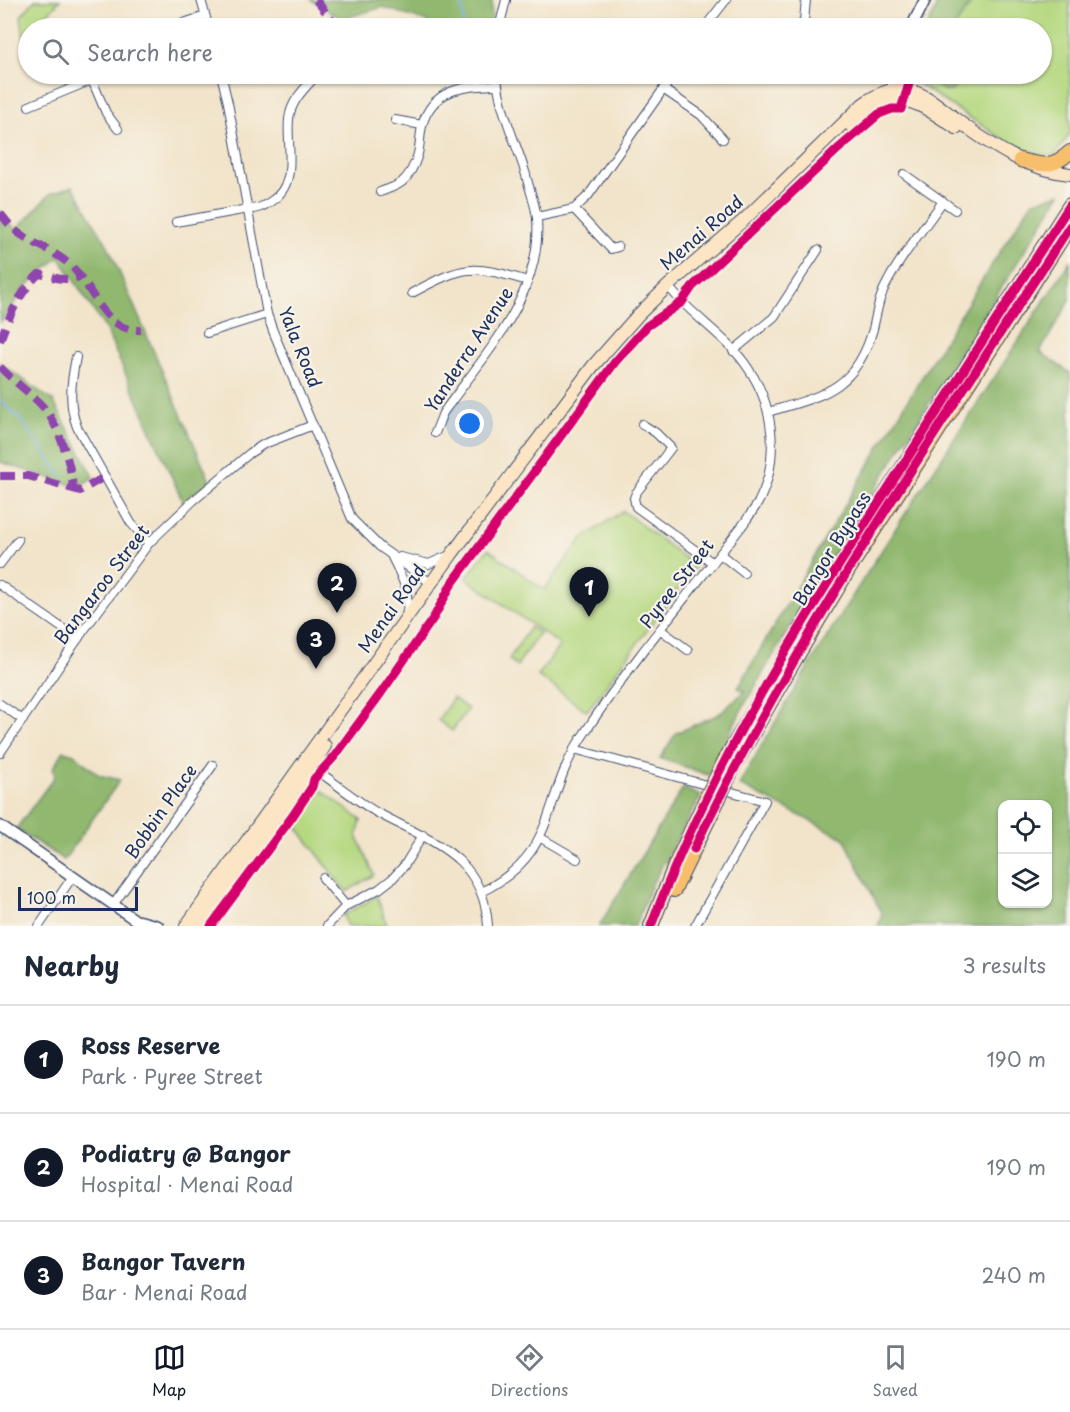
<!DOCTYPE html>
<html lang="en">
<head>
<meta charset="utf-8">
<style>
	body { margin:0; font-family:"Playpen Sans",sans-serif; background:#f6f6f7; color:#1f2937 }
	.controls { position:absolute; right:18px; bottom:18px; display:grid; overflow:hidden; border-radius:12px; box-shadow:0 2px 4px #0004 }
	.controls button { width:54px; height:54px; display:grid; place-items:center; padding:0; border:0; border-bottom:2px solid #e0e1e3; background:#fff; color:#1f2937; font:30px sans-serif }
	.scale { position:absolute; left:18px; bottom:15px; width:120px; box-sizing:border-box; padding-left:6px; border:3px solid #1b2f5e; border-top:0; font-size:16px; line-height:21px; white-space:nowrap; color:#1b2f5e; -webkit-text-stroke:4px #f7f3e8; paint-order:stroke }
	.you { position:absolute; left:470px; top:424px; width:21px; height:21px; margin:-15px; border:4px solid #fff; border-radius:50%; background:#1a73e8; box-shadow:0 0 0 9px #1a73e833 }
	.badge { display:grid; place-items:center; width:39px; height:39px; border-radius:50%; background:#111827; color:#fff; font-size:20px; font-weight:700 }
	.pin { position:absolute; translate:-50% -50px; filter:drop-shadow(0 2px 3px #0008) }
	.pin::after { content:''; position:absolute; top:32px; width:21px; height:18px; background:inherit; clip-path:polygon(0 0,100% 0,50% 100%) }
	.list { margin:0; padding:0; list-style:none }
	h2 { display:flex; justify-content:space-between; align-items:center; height:78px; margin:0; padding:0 24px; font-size:26px }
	h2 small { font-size:20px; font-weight:400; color:#747a83 }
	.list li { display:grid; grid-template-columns:39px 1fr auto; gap:18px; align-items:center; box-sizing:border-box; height:108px; padding:0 24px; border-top:2px solid #e0e1e3 }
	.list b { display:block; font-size:22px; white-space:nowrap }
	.list p { margin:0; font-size:20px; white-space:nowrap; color:#747a83 }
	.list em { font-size:20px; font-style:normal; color:#747a83 }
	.icon { flex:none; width:33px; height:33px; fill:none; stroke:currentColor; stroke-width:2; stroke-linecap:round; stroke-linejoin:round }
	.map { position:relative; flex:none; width:1070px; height:926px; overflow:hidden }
	.search { position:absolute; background:#fff; box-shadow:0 2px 4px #0004; left:18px; right:18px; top:18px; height:66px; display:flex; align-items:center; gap:15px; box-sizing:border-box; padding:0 21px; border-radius:33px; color:#747a83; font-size:22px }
	.sheet { height:402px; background:#fff }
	nav { display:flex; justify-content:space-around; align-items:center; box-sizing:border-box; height:84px; border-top:2px solid #e0e1e3; background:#fff; font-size:16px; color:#747a83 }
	nav a { display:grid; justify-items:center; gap:3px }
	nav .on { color:#111827 }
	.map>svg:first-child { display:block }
	.green { fill:#b5d880; stroke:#68846f; stroke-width:1.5 }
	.forest { fill:#90b86e; stroke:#567466; stroke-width:1.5; fill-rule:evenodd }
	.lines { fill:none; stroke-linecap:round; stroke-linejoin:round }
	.stream { stroke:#7daee8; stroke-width:2 }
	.minor-casing { stroke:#3b4a6e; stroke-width:10 }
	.tertiary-casing { stroke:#3b4a6e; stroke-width:13 }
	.secondary-casing { stroke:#3b4a6e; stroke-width:14 }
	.primary-casing { stroke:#3b4a6e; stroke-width:16 }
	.minor { stroke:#fff; stroke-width:8 }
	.tertiary { stroke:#fff; stroke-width:10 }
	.secondary { stroke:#fce5c4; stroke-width:12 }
	.primary { stroke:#f7bf6c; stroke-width:14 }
	.primary-bridge-casing { stroke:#3b4a6e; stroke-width:16; stroke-linecap:butt }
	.primary-bridge { stroke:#f7bf6c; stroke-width:14 }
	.quiet { stroke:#8e44ad; stroke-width:8; stroke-dasharray:15 8; stroke-linecap:butt }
	.cycleway-casing { stroke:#f7f3e8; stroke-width:13 }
	.cycleway { stroke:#d6006c; stroke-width:9 }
	.labels { text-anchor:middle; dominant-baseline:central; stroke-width:4.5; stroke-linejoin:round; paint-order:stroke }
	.street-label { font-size:18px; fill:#1b2f5e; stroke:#f7f3e8 }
</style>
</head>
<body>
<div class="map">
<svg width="1070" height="926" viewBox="0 0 1070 926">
	<rect width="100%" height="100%" fill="#f7f3e8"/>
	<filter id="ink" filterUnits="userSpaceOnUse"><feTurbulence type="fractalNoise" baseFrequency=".0167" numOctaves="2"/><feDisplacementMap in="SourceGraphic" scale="12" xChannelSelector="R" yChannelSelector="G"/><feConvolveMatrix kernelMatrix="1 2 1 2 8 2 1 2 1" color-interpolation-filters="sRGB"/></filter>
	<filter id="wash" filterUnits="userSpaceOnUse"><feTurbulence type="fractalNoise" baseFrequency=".008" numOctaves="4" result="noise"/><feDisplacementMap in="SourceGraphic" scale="24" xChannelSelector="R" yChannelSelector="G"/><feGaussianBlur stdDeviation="1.35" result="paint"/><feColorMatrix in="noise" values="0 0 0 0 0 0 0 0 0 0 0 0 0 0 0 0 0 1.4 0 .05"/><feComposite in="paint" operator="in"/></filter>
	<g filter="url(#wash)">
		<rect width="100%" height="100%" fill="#f2e4ca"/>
		<g class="green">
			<path d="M35 0H60L35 28H28V35L24 40 21 16Z"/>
			<path d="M939 0H1070V134L1055 155H1041L1015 147 912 80 910 74H1042V28H927Z"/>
			<path d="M623 511 695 566 587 711 538 676 560 645 466 578 488 549 544 590 582 539Z"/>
			<path d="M530 627 539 633 517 666 509 659Z"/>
			<path d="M453 698 468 709 452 731 438 720Z"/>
			<path d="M320 789 361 820 357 836 374 875 346 892 295 824C295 812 309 793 320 789Z"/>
			<path d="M377 896 387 926H347L343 915Z"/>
		</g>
		<g class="forest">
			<path d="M311 0H492L491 28H430L427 22 383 7 342 19Z"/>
			<path d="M939 0H973L954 28H927Z"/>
			<path d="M920 74H946L957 82 952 91H945Z"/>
			<path d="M73 186 108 246 210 481 183 502 105 328 59 257 27 286 0 323V211L16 230 50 194Z"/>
			<path d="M1061 193 814 586 743 707 708 775 660 758 676 733 719 714 745 691 738 688C833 524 929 361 1032 202Z"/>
			<path d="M1070 261V300L1040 352 1070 373V926H878L882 914 844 838 739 785C840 605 959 435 1070 261ZM1002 804H1048V904H1002Z"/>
			<path d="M0 363 53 401 94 477 78 487 0 462Z"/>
			<path d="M64 751 74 754 99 775 120 780 64 860 16 829 55 776 53 768Z"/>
			<path d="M683 788 701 796 652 884 635 926H599Z"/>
		</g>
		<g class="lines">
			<g class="stream">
				<path d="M462 0 464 28"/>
				<path d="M0 400 22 421 62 477"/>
			</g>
		</g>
	</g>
	<g filter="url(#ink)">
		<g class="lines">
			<g class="minor-casing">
				<g id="minor">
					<path d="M201 0 209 28"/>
					<path d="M168 28 205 16"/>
					<path d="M499 28 506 0"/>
					<path d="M704 28 726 0"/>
					<path d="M799 28 804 21 806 0"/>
					<path d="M221 74 228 103 267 314 273 331 352 519 380 547 431 583"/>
					<path d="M92 80 106 113 118 129"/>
					<path d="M663 89 701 115 723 139"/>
					<path d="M29 106 92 80 104 74"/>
					<path d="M395 120 422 125"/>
					<path d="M904 174 955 210"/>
					<path d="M380 192C387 189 396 187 402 182 410 175 415 164 418 154 420 145 420 135 422 126 432 88 464 86 497 85"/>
					<path d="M574 209 611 249 618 247"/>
					<path d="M537 217 574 209 588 196 674 74"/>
					<path d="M176 222 248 209C258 209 262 207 270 202 300 184 286 147 289 119 291 101 304 89 316 76"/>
					<path d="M412 293C465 265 470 264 528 281"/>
					<path d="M207 333 267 314"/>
					<path d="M733 351 774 317 818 250"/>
					<path d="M76 357C71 383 68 403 77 427L131 523 149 543"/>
					<path d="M768 412C822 396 856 390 873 329 877 312 879 296 888 281 903 253 925 227 943 201"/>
					<path d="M642 424 656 433 671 448 636 493 634 498 636 507 713 563"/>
					<path d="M435 433 443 413C484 355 543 295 537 219 536 205 529 189 526 175 516 141 498 108 497 74"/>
					<path d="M720 554 744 573"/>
					<path d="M392 557C401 576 412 594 406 616"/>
					<path d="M400 557 429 564 450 555"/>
					<path d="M0 564 18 540"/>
					<path d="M0 585 78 639"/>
					<path d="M661 630 688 650"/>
					<path d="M0 704 23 720"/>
					<path d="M574 749 765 801 695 926"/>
					<path d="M0 753 84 630 149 543 193 501 250 453 264 444 313 425"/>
					<path d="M312 767C333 781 354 799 376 812 429 841 484 855 488 926"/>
					<path d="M541 838 577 859"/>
					<path d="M323 878 346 906"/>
					<path d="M481 892C560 853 541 798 582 737 630 663 688 595 742 526 747 519 753 511 758 503 780 461 775 407 748 368 727 336 691 316 668 286"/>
					<path d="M113 905 213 765"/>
					<path d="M39 926 73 876"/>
					<path d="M327 926 346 906 379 889 392 879 404 866 423 835"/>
				</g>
			</g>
			<g class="tertiary-casing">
				<g id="tertiary">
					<path d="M911 28 925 0"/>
					<path d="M893 96V74"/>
					<path d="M900 97 901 74"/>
					<path d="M0 826 144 926"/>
					<path d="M140 921 158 926"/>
				</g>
			</g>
			<g class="secondary-casing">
				<g id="secondary">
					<path d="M850 125C898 88 908 96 956 128"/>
					<path d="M186 926 452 554 593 366 638 315 668 286 745 219 863 104C874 96 887 89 901 89 927 91 945 112 965 126 997 149 1030 170 1070 174"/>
					<path d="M199 926 294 794 325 746"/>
				</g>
			</g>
			<g class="primary-casing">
				<g id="primary">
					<path d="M1020 160C1041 166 1053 168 1070 152"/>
					<path d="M724 762 809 614 1070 205"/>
					<path d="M734 766 791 666 849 569 1070 226"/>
					<path d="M674 890 718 800"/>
					<path d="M651 926 674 868 707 796"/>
				</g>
			</g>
			<use href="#minor" class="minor"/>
			<use href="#tertiary" class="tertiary"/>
			<use href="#secondary" class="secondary"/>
			<use href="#primary" class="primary"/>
			<g class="primary-bridge-casing">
				<g id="primary-bridge">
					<path d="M707 796 724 762"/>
					<path d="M718 800 734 766"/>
				</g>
			</g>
			<use href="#primary-bridge" class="primary-bridge"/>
			<g class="quiet">
				<path d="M316 0 331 19 335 28"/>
				<path d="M316 76V74"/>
				<path d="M0 213C7 222 13 230 23 236 38 246 56 252 70 265 94 286 102 332 141 330"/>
				<path d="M0 341C8 318 21 290 39 274 56 277 62 282 81 277"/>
				<path d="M0 367C14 382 32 394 45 409 59 427 72 467 73 489"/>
				<path d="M0 476H28L80 491 104 477"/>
			</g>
			<g class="cycleway-casing">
				<g id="cycleway">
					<path d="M694 849C799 630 939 429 1070 226"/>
					<path d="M211 926 292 817 312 787 314 779 334 757 381 693 434 617 451 585 615 362 647 326 682 302 692 287 838 149 879 114 892 109H901L910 81 906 74"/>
					<path d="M651 926C668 882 686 839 707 797 762 681 834 573 903 465 959 378 1014 292 1070 205"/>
				</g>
			</g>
			<use href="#cycleway" class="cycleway"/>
		</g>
	</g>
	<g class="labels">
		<g class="street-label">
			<text transform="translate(701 232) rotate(-41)">Menai Road</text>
			<text transform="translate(301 347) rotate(68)">Yala Road</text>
			<text transform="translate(468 349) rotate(-57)">Yanderra Avenue</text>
			<text transform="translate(831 548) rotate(-58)">Bangor Bypass</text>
			<text transform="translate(676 583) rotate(-52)">Pyree Street</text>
			<text transform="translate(101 584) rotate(-53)">Bangaroo Street</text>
			<text transform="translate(391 608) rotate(-55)">Menai Road</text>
			<text transform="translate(160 811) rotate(-55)">Bobbin Place</text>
		</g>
	</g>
</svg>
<div class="controls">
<button><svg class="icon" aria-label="locate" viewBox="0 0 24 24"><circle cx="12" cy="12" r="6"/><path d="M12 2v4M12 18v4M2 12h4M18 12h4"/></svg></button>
<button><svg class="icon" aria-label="layers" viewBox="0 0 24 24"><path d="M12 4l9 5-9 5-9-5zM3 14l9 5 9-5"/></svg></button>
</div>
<div class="scale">100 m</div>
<div class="you"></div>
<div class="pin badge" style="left:589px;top:617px">1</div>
<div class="pin badge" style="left:337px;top:613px">2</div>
<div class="pin badge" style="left:316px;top:669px">3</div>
<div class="search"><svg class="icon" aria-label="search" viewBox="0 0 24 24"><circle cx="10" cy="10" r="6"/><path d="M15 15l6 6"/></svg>Search here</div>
</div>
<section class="sheet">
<h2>Nearby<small>3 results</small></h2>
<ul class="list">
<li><span class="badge">1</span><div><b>Ross Reserve</b><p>Park · Pyree Street</p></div><em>190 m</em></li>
<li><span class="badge">2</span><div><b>Podiatry @ Bangor</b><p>Hospital · Menai Road</p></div><em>190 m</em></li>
<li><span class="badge">3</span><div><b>Bangor Tavern</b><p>Bar · Menai Road</p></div><em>240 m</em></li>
</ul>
</section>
<nav>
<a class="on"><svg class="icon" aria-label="map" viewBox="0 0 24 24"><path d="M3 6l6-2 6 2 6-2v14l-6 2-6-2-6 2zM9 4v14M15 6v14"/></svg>Map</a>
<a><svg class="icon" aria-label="directions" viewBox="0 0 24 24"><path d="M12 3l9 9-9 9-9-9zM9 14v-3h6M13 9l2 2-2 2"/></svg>Directions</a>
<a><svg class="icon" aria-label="saved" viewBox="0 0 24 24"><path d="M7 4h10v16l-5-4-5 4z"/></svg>Saved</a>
</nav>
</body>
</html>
